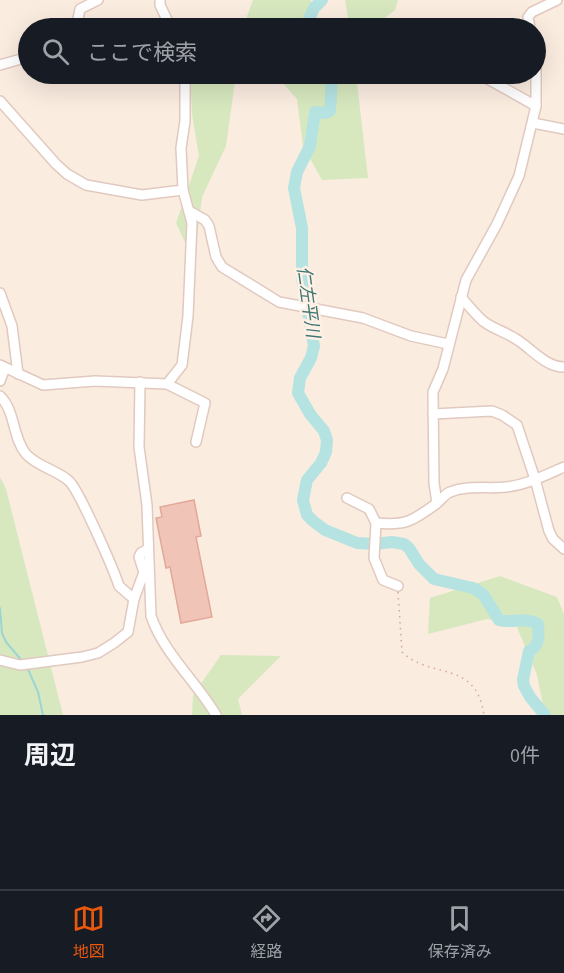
<!DOCTYPE html>
<html lang="ja">
<head>
<meta charset="utf-8">
<style>
	body { margin:0; font-family:"Source Sans 3","Noto Sans JP",sans-serif; background:#20242c; color:#f1f3f6 }
	.list { margin:0; padding:0; list-style:none }
	h2 { display:flex; justify-content:space-between; align-items:center; height:78px; margin:0; padding:0 24px; font-size:26px }
	h2 small { font-size:20px; font-weight:400; color:#9ea1a6 }
	.icon { flex:none; width:33px; height:33px; fill:none; stroke:currentColor; stroke-width:2; stroke-linecap:round; stroke-linejoin:round }
	.map { position:relative; flex:none; width:564px; height:715px; overflow:hidden }
	.search { position:absolute; background:#171b24; box-shadow:0 6px 24px #0002; left:18px; right:18px; top:18px; height:66px; display:flex; align-items:center; gap:15px; box-sizing:border-box; padding:0 21px; border-radius:33px; color:#9ea1a6; font-size:22px }
	.sheet { height:174px; background:#171b24 }
	nav { display:flex; justify-content:space-around; align-items:center; box-sizing:border-box; height:84px; border-top:2px solid #363941; background:#171b24; font-size:16px; color:#9ea1a6 }
	nav a { display:grid; justify-items:center; gap:3px }
	nav .on { color:#ea580c }
	.map>svg:first-child { display:block }
	.green { fill:#d7e8bf }
	.lines { fill:none; stroke-linecap:round; stroke-linejoin:round }
	.stream { stroke:#9cd5d4; stroke-width:2 }
	.river { stroke:#b5e3e2; stroke-width:12 }
	.building { fill:#f0c5b8; stroke:#e2a999; stroke-width:1.5 }
	.minor-casing { stroke:#e1c9bf; stroke-width:12 }
	.path { stroke:#d4a89c; stroke-width:1.5; stroke-dasharray:1.5 4.5; stroke-linecap:butt }
	.minor { stroke:#fff; stroke-width:9 }
	.labels { text-anchor:middle; dominant-baseline:central; stroke-width:5; stroke-linejoin:round; paint-order:stroke }
	.water-label { font-size:18px; font-style:italic; fill:#3d7676; stroke:#fff0e5 }
</style>
</head>
<body>
<div class="map">
<svg width="564" height="715" viewBox="0 0 564 715">
	<rect width="100%" height="100%" fill="#fbece0"/>
	<g class="green">
		<path d="M253 0H311V28H238L245 22Z"/>
		<path d="M345 0H398L395 10 372 28H336L348 17Z"/>
		<path d="M190 74H236L226 146 202 197 194 262 176 223 199 156 192 114Z"/>
		<path d="M275 74H356L368 178 322 180 303 146 297 99Z"/>
		<path d="M0 477 6 489 63 715H0Z"/>
		<path d="M500 576 557 597 564 614V715H545L537 675 516 625 487 619 428 634 430 598Z"/>
		<path d="M221 655 281 656 238 699 242 715H192L193 695Z"/>
	</g>
	<g class="lines">
		<g class="stream">
			<path d="M0 608 2 633 6 642 23 662"/>
			<path d="M27 667 38 692 43 715"/>
		</g>
		<g class="river">
			<path d="M305 28 314 8 322 0"/>
			<path d="M330 74 332 78 330 111 326 113 315 112 310 146 297 172 294 188 302 228V278L314 346 311 358 300 378 298 393 310 414 324 431 327 440 326 452 321 463 307 480 303 500 307 515 313 521 325 530 357 543 375 544 392 542 404 544 409 548 419 564 434 579 473 588 483 594 499 620C512 624 524 616 538 624 539 634 540 646 529 651L523 680 524 686 530 697 545 715"/>
		</g>
	</g>
	<path class="building" d="M194 500 201 536 196 537 212 617 181 623 170 567 166 568 156 518 162 517 160 507Z"/>
	<g class="lines">
		<g class="minor-casing">
			<g id="minor">
				<path d="M160 0V5L171 28"/>
				<path d="M423 24 426 28"/>
				<path d="M76 28 80 9 98 0"/>
				<path d="M530 28 528 17 532 12 557 0"/>
				<path d="M0 65 28 57"/>
				<path d="M479 74 536 106"/>
				<path d="M0 101 56 164 67 174 86 185 142 195 183 190"/>
				<path d="M533 123 564 129"/>
				<path d="M189 211 205 220 209 226 216 257 222 267 279 302 363 318 411 336 448 344"/>
				<path d="M0 293 12 326 18 374"/>
				<path d="M461 297C468 305 475 314 483 321 493 329 506 332 516 339 531 348 545 367 564 367"/>
				<path d="M0 365 43 385 95 381 167 384 205 403 196 442"/>
				<path d="M0 381 5 368"/>
				<path d="M140 382 139 447 147 505 151 616C164 654 196 681 216 715"/>
				<path d="M167 384 182 365 188 316 192 223 183 190 181 148 185 121V74"/>
				<path d="M0 396C16 412 12 437 26 454 38 467 57 470 69 481 79 490 114 570 119 586L134 599"/>
				<path d="M433 414 492 411 502 415 517 425 535 479 549 531 553 539 564 549"/>
				<path d="M347 498 369 509 376 523"/>
				<path d="M437 503 434 483 433 392 443 369 466 280 497 224 519 176 536 106V62"/>
				<path d="M398 586 383 580 374 558 376 523C406 526 412 521 436 504 441 500 445 494 450 492 468 485 488 489 506 487 526 485 546 475 564 467"/>
				<path d="M0 660 20 665 82 657 98 653 114 643 128 632 134 599 144 572 139 557 141 553 148 549"/>
			</g>
		</g>
		<path class="path" d="M398 592 402 652C431 680 476 659 484 715"/>
		<use href="#minor" class="minor"/>
	</g>
	<g class="labels">
		<g class="water-label">
			<text transform="translate(308 302) rotate(82)">仁左平川</text>
		</g>
	</g>
</svg>
<div class="search"><svg class="icon" aria-label="search" viewBox="0 0 24 24"><circle cx="10" cy="10" r="6"/><path d="M15 15l6 6"/></svg>ここで検索</div>
</div>
<section class="sheet">
<h2>周辺<small>0件</small></h2>
<ul class="list">
</ul>
</section>
<nav>
<a class="on"><svg class="icon" aria-label="map" viewBox="0 0 24 24"><path d="M3 6l6-2 6 2 6-2v14l-6 2-6-2-6 2zM9 4v14M15 6v14"/></svg>地図</a>
<a><svg class="icon" aria-label="directions" viewBox="0 0 24 24"><path d="M12 3l9 9-9 9-9-9zM9 14v-3h6M13 9l2 2-2 2"/></svg>経路</a>
<a><svg class="icon" aria-label="saved" viewBox="0 0 24 24"><path d="M7 4h10v16l-5-4-5 4z"/></svg>保存済み</a>
</nav>
</body>
</html>
